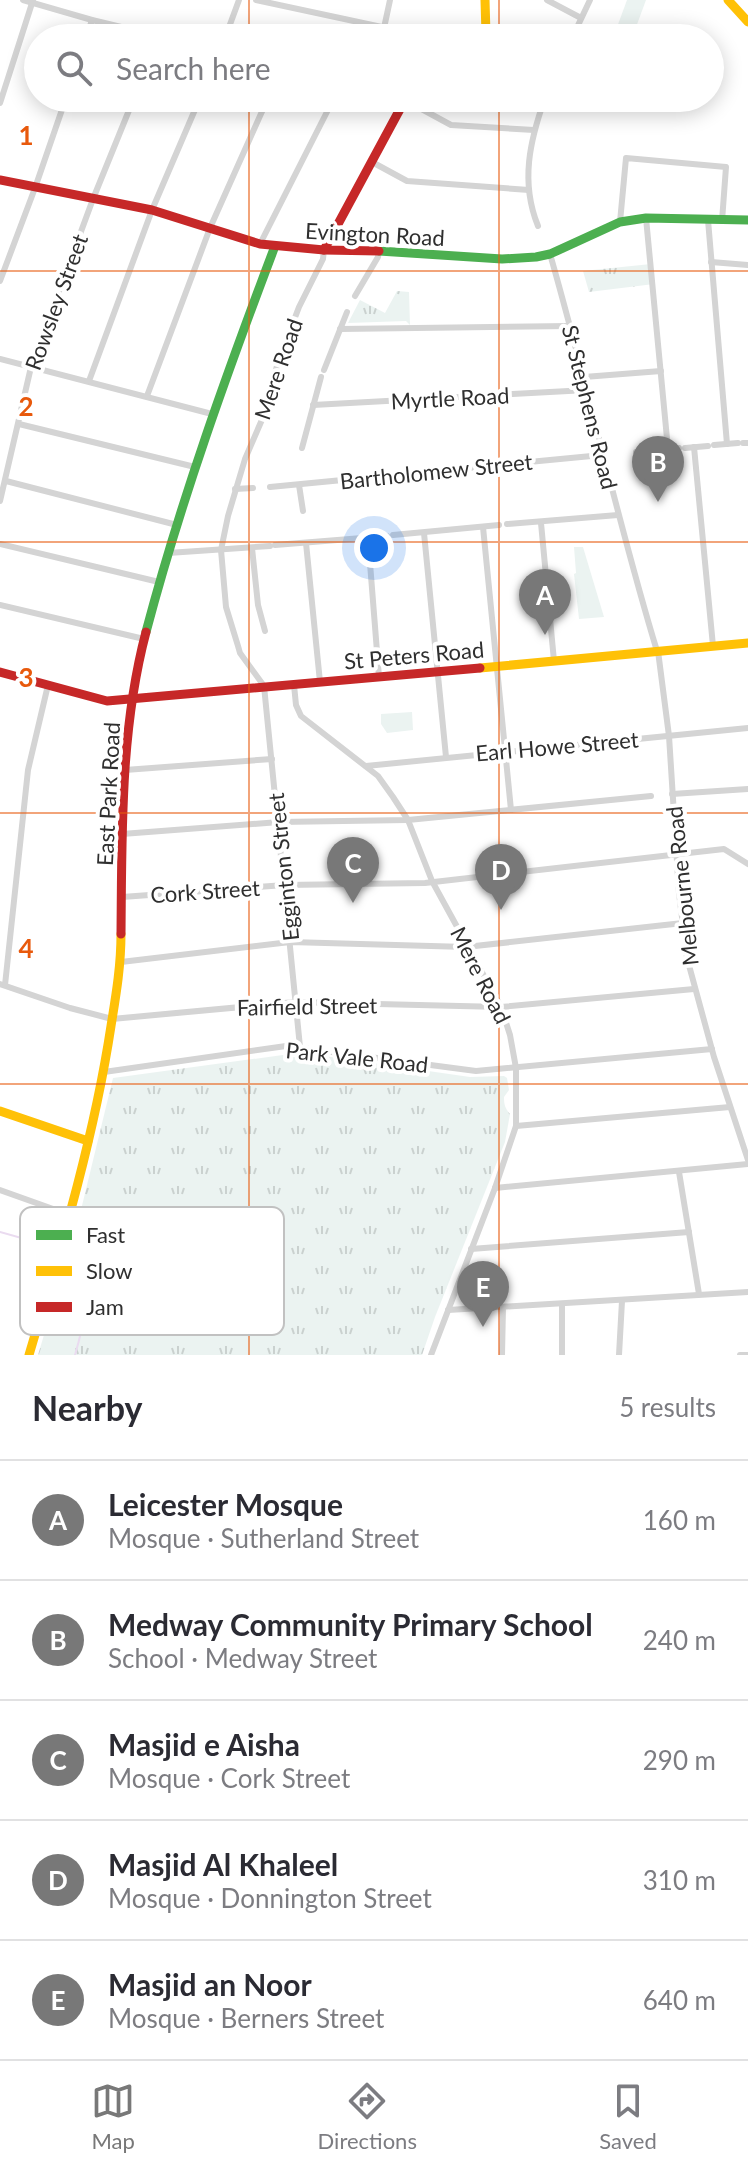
<!DOCTYPE html>
<html lang="en">
<head>
<meta charset="utf-8">
<style>
	body { margin:0; font-family:Lato,sans-serif; background:#f2f2f3; color:#2b2b33 }
	.you { position:absolute; left:374px; top:548px; width:28px; height:28px; margin:-20px; border:6px solid #fff; border-radius:50%; background:#1a73e8; box-shadow:0 0 0 12px #1a73e833 }
	.badge { display:grid; place-items:center; width:52px; height:52px; border-radius:50%; background:#787878; color:#fff; font-size:26px; font-weight:700 }
	.pin { position:absolute; translate:-50% -66px; filter:drop-shadow(0 2px 4px #0008) }
	.pin::after { content:''; position:absolute; top:42px; width:28px; height:24px; background:inherit; clip-path:polygon(0 0,100% 0,50% 100%) }
	.list { margin:0; padding:0; list-style:none }
	h2 { display:flex; justify-content:space-between; align-items:center; height:104px; margin:0; padding:0 32px; font-size:34px }
	h2 small { font-size:26px; font-weight:400; color:#7c7c81 }
	.list li { display:grid; grid-template-columns:52px 1fr auto; gap:24px; align-items:center; box-sizing:border-box; height:120px; padding:0 32px; border-top:2px solid #e1e1e2 }
	.list b { display:block; font-size:30px; white-space:nowrap }
	.list p { margin:0; font-size:26px; white-space:nowrap; color:#7c7c81 }
	.list em { font-size:26px; font-style:normal; color:#7c7c81 }
	.icon { flex:none; width:44px; height:44px; fill:none; stroke:currentColor; stroke-width:2; stroke-linecap:round; stroke-linejoin:round }
	.map { position:relative; flex:none; width:748px; height:1355px; overflow:hidden }
	.search { position:absolute; background:#fff; box-shadow:0 4px 20px #0003; left:24px; right:24px; top:24px; height:88px; display:flex; align-items:center; gap:20px; box-sizing:border-box; padding:0 28px; border-radius:44px; color:#7c7c81; font-size:30px }
	.sheet { height:704px; background:#fff }
	nav { display:flex; justify-content:space-around; align-items:center; box-sizing:border-box; height:112px; border-top:2px solid #e1e1e2; background:#fff; font-size:22px; color:#7c7c81 }
	nav a { display:grid; justify-items:center; gap:4px }
	nav .on { color:#787878 }
	.map>svg:first-child { display:block }
	.green { fill:#ebf3f1 }
	.park { fill:url(#park-tufts) }
	.lines { fill:none; stroke-linecap:round; stroke-linejoin:round }
	.stream { stroke:#eadbf0; stroke-width:2 }
	.street { stroke:#d4d4d4; stroke-width:6 }
	.fast { stroke:#4caf50; stroke-width:9 }
	.slow { stroke:#ffc107; stroke-width:9 }
	.jam { stroke:#c62828; stroke-width:9 }
	.grid { fill:none; stroke:#e8590c; stroke-width:2; stroke-opacity:0.55 }
	.labels { text-anchor:middle; dominant-baseline:central; stroke-width:8; stroke-linejoin:round; paint-order:stroke }
	.street-label { font-size:22px; fill:#2f2f2f; stroke:#fff }
	.key { fill:#fff; stroke:#c1c1c1; stroke-width:2 }
	.key-label { font-size:22px; fill:#2f2f2f }
	.grid-label { font-size:26px; text-anchor:middle; font-weight:bold; fill:#e8590c; stroke:#fff; stroke-width:8; stroke-linejoin:round; paint-order:stroke }
</style>
</head>
<body>
<div class="map">
<svg width="748" height="1355" viewBox="0 0 748 1355">
	<defs>
		<pattern id="park-tufts" width="24" height="20" patternUnits="userSpaceOnUse" patternTransform="scale(2)"><rect width="24" height="20" fill="#ebf3f1"/><path d="M3 7l-1-3M5 7V3M7 7l1-3M15 17l-1-3M17 17v-4M19 17l1-3" fill="none" stroke="#cad1cf"/></pattern>
	</defs>
	<rect width="100%" height="100%" fill="#fff"/>
	<g class="green">
		<path d="M627 0H646L632 38H613Z"/>
		<path d="M583 547 604 617 579 619 574 574 576 573 574 547Z"/>
		<path d="M412 712 413 730 387 733 381 724V714Z"/>
	</g>
	<g class="park">
		<path d="M651 264 654 284 589 292 583 271Z"/>
		<path d="M397 291 409 292 410 325 406 321 348 323 360 300 385 313Z"/>
		<path d="M290 1054C303 1056 295 1059 310 1054L470 1077 504 1076 507 1078 509 1090 504 1097C504 1105 505 1108 510 1114L505 1142 435 1317 422 1355H38L79 1218 113 1078Z"/>
	</g>
	<g class="lines">
		<g class="stream">
			<path d="M0 1232 57 1248"/>
			<path d="M63 1250 84 1259C94 1282 82 1331 75 1355"/>
		</g>
		<g class="street">
			<path d="M23 0 92 20 167 38"/>
			<path d="M256 0 433 38"/>
			<path d="M547 0 581 18"/>
			<path d="M384 28 390 0"/>
			<path d="M86 38 92 20"/>
			<path d="M225 38 239 0"/>
			<path d="M572 38 590 0"/>
			<path d="M395 98 405 100 451 125 534 130"/>
			<path d="M0 103 33 0"/>
			<path d="M372 162 407 181 529 190"/>
			<path d="M646 218 668 449"/>
			<path d="M708 220 727 444"/>
			<path d="M620 222 626 158 726 167 722 221"/>
			<path d="M538 226C520 182 530 140 545 98"/>
			<path d="M260 244 334 98"/>
			<path d="M550 254C588 386 617 520 657 651"/>
			<path d="M711 262 748 265"/>
			<path d="M0 281 35 188 66 98"/>
			<path d="M355 296 378 257 379 251"/>
			<path d="M340 329 570 326"/>
			<path d="M0 359 212 414"/>
			<path d="M324 370 347 312"/>
			<path d="M584 377 661 371"/>
			<path d="M89 381 152 210 200 98"/>
			<path d="M147 396 210 228 268 98"/>
			<path d="M313 405 587 390"/>
			<path d="M19 424 195 467"/>
			<path d="M743 443H748"/>
			<path d="M714 445 738 443"/>
			<path d="M694 447 713 646"/>
			<path d="M302 448 321 377"/>
			<path d="M685 448 708 446"/>
			<path d="M636 452 679 448"/>
			<path d="M6 481 177 525"/>
			<path d="M299 485 303 511"/>
			<path d="M270 487 602 455"/>
			<path d="M235 489 253 488"/>
			<path d="M0 501 31 367 93 199 134 98"/>
			<path d="M541 523 554 661"/>
			<path d="M507 524 618 515"/>
			<path d="M483 527 511 810"/>
			<path d="M424 533 446 757"/>
			<path d="M393 535 499 525"/>
			<path d="M368 538 379 677"/>
			<path d="M306 543 320 682"/>
			<path d="M0 544 159 582"/>
			<path d="M275 545 387 536"/>
			<path d="M252 548 258 605 265 631"/>
			<path d="M168 553 270 546"/>
			<path d="M0 605 144 639"/>
			<path d="M658 651 669 736 679 893 687 958 714 1057 748 1160"/>
			<path d="M294 685 296 705 301 716 378 776 393 797 408 820 432 881 501 1007 510 1035 516 1068V1126L495 1188 431 1355"/>
			<path d="M366 766 748 728"/>
			<path d="M125 770 272 759"/>
			<path d="M672 794 748 789"/>
			<path d="M122 834 279 822 408 820 651 796"/>
			<path d="M122 897 285 885 425 883 724 849 748 864"/>
			<path d="M121 962 290 942 466 947 683 923"/>
			<path d="M0 984 70 1008 112 1019 295 1002 501 1007 694 989"/>
			<path d="M5 985 28 770 48 685"/>
			<path d="M300 1047 264 686 240 653 238 646 226 607 221 550 228 516 245 459 264 415 278 362 299 307 323 259 324 250"/>
			<path d="M104 1072 286 1046 476 1071 712 1049"/>
			<path d="M516 1126 730 1107"/>
			<path d="M679 1172 699 1294"/>
			<path d="M495 1188 748 1164"/>
			<path d="M0 1190 70 1215"/>
			<path d="M471 1249 689 1232"/>
			<path d="M448 1310 748 1292"/>
			<path d="M502 1355 503 1307"/>
			<path d="M562 1355V1304"/>
			<path d="M619 1355 622 1301"/>
			<path d="M740 1355H748"/>
		</g>
		<g class="fast">
			<path d="M379 251 502 259 536 257 550 254 620 222 646 218 748 220"/>
			<path d="M146 632C181 500 227 373 275 246"/>
		</g>
		<g class="slow">
			<path d="M728 0 748 22"/>
			<path d="M484 38 486 34 485 0"/>
			<path d="M480 668 748 643"/>
			<path d="M0 1111 88 1141"/>
			<path d="M29 1355C61 1247 94 1138 111 1026 116 995 121 966 121 934"/>
		</g>
		<g class="jam">
			<path d="M0 180 152 210 260 244 324 250 379 251"/>
			<path d="M324 250 406 98"/>
			<path d="M0 672 107 701 480 668"/>
			<path d="M121 934C122 834 120 730 146 632"/>
		</g>
	</g>
	<path class="grid" d="M249 0V38M499 0V38M249 98V1355M499 98V1355M0 271H748M0 542H748M0 813H748M0 1084H748"/>
	<g class="labels">
		<g class="street-label">
			<text transform="translate(375 234) rotate(3)">Evington Road</text>
			<text transform="translate(56 302) rotate(-70)">Rowsley Street</text>
			<text transform="translate(278 369) rotate(-71)">Mere Road</text>
			<text transform="translate(450 398) rotate(-3)">Myrtle Road</text>
			<text transform="translate(590 407) rotate(76)">St Stephens Road</text>
			<text transform="translate(436 471) rotate(-6)">Bartholomew Street</text>
			<text transform="translate(414 655) rotate(-5)">St Peters Road</text>
			<text transform="translate(557 746) rotate(-5)">Earl Howe Street</text>
			<text transform="translate(108 794) rotate(-87)">East Park Road</text>
			<text transform="translate(283 867) rotate(-96)">Egginton Street</text>
			<text transform="translate(682 886) rotate(-96)">Melbourne Road</text>
			<text transform="translate(205 891) rotate(-4)">Cork Street</text>
			<text transform="translate(481 975) rotate(63)">Mere Road</text>
			<text transform="translate(307 1006) rotate(-1)">Fairfield Street</text>
			<text transform="translate(357 1057) rotate(6)">Park Vale Road</text>
		</g>
	</g>
	<rect x="20" y="1207" width="264" height="128" rx="12" class="key"/>
	<rect x="36" y="1230" width="36" height="10" fill="#4caf50"/>
	<rect x="36" y="1266" width="36" height="10" fill="#ffc107"/>
	<rect x="36" y="1302" width="36" height="10" fill="#c62828"/>
	<g class="key-label">
		<text x="86" y="1243">Fast</text>
		<text x="86" y="1279">Slow</text>
		<text x="86" y="1315">Jam</text>
	</g>
	<g class="grid-label">
		<text x="26" y="145">1</text>
		<text x="26" y="416">2</text>
		<text x="26" y="687">3</text>
		<text x="26" y="958">4</text>
	</g>
</svg>
<div class="you"></div>
<div class="pin badge" style="left:545px;top:635px">A</div>
<div class="pin badge" style="left:658px;top:502px">B</div>
<div class="pin badge" style="left:353px;top:903px">C</div>
<div class="pin badge" style="left:501px;top:910px">D</div>
<div class="pin badge" style="left:483px;top:1327px">E</div>
<div class="search"><svg class="icon" aria-label="search" viewBox="0 0 24 24"><circle cx="10" cy="10" r="6"/><path d="M15 15l6 6"/></svg>Search here</div>
</div>
<section class="sheet">
<h2>Nearby<small>5 results</small></h2>
<ul class="list">
<li><span class="badge">A</span><div><b>Leicester Mosque</b><p>Mosque · Sutherland Street</p></div><em>160 m</em></li>
<li><span class="badge">B</span><div><b>Medway Community Primary School</b><p>School · Medway Street</p></div><em>240 m</em></li>
<li><span class="badge">C</span><div><b>Masjid e Aisha</b><p>Mosque · Cork Street</p></div><em>290 m</em></li>
<li><span class="badge">D</span><div><b>Masjid Al Khaleel</b><p>Mosque · Donnington Street</p></div><em>310 m</em></li>
<li><span class="badge">E</span><div><b>Masjid an Noor</b><p>Mosque · Berners Street</p></div><em>640 m</em></li>
</ul>
</section>
<nav>
<a class="on"><svg class="icon" aria-label="map" viewBox="0 0 24 24"><path d="M3 6l6-2 6 2 6-2v14l-6 2-6-2-6 2zM9 4v14M15 6v14"/></svg>Map</a>
<a><svg class="icon" aria-label="directions" viewBox="0 0 24 24"><path d="M12 3l9 9-9 9-9-9zM9 14v-3h6M13 9l2 2-2 2"/></svg>Directions</a>
<a><svg class="icon" aria-label="saved" viewBox="0 0 24 24"><path d="M7 4h10v16l-5-4-5 4z"/></svg>Saved</a>
</nav>
</body>
</html>
